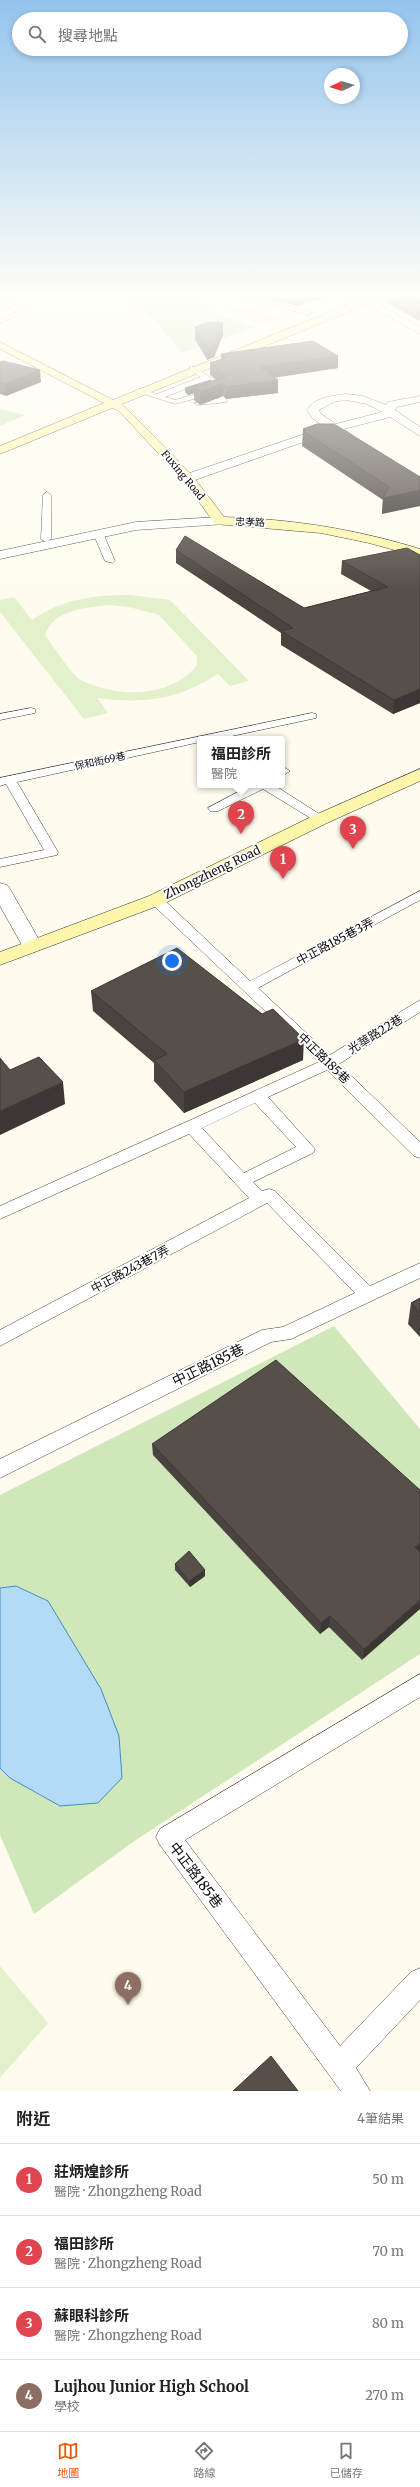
<!DOCTYPE html>
<html lang="zh-TW">
<head>
<meta charset="utf-8">
<style>
	body { margin:0; font-family:Merriweather,"Noto Sans TC",serif; background:#f2f2f2; color:#222 }
	.compass { position:absolute; left:324px; top:68px; width:36px; height:36px; border-radius:50%; background:#fff; box-shadow:0 2px 6px #0003; rotate:266deg }
	.you { position:absolute; left:172px; top:961px; width:14px; height:14px; margin:-10px; border:3px solid #fff; border-radius:50%; background:#1a73e8; box-shadow:0 0 0 6px #1a73e833 }
	.badge { display:grid; place-items:center; width:26px; height:26px; border-radius:50%; background:#ea580c; color:#fff; font-size:13px; font-weight:700 }
	.pin { position:absolute; translate:-50% -33px; filter:drop-shadow(0 1px 2px #0008) }
	.pin::after { content:''; position:absolute; top:21px; width:14px; height:12px; background:inherit; clip-path:polygon(0 0,100% 0,50% 100%) }
	.popup { position:absolute; left:197px; top:736px; width:88px; height:52px; box-sizing:border-box; display:grid; place-content:center; border-radius:4px; background:#fff; filter:drop-shadow(0 1px 3px #0005); font-size:13px; white-space:nowrap; color:#767676 }
	.popup b { font-size:15px; color:#222 }
	.popup::after { content:''; position:absolute; left:50%; top:100%; margin-left:-8px; border:8px solid transparent; border-top-color:#fff }
	.list { margin:0; padding:0; list-style:none }
	h2 { display:flex; justify-content:space-between; align-items:center; height:52px; margin:0; padding:0 16px; font-size:17px }
	h2 small { font-size:13px; font-weight:400; color:#767676 }
	.list li { display:grid; grid-template-columns:26px 1fr auto; gap:12px; align-items:center; box-sizing:border-box; height:72px; padding:0 16px; border-top:1px solid #e0e0e0 }
	.list b { display:block; font-size:15px; white-space:nowrap }
	.list p { margin:0; font-size:13px; white-space:nowrap; color:#767676 }
	.list em { font-size:13px; font-style:normal; color:#767676 }
	.icon { flex:none; width:22px; height:22px; fill:none; stroke:currentColor; stroke-width:2; stroke-linecap:round; stroke-linejoin:round }
	.map { position:relative; flex:none; width:420px; height:2091px; overflow:hidden }
	.search { position:absolute; background:#fff; box-shadow:0 2px 6px #0003; left:12px; right:12px; top:12px; height:44px; display:flex; align-items:center; gap:10px; box-sizing:border-box; padding:0 14px; border-radius:22px; color:#767676; font-size:15px }
	.sheet { height:340px; background:#fff }
	nav { display:flex; justify-content:space-around; align-items:center; box-sizing:border-box; height:56px; border-top:1px solid #e0e0e0; background:#fff; font-size:11px; color:#767676 }
	nav a { display:grid; justify-items:center; gap:2px }
	nav .on { color:#ea580c }
	.map>svg:first-child { display:block }
	.green { fill:#d0e8b9 }
	.pitch { fill:#e2f0cb; fill-rule:evenodd }
	.water { fill:#b4dbf5; stroke:#3d8eca }
	.lines { fill:none; stroke-linecap:round; stroke-linejoin:round }
	.lane-casing { stroke:#414141; stroke-width:1 }
	.street-casing { stroke:#414141; stroke-width:1 }
	.secondary-casing { stroke:#303030; stroke-width:1 }
	.lane { fill:#fff; fill-rule:evenodd }
	.street { fill:#fff; fill-rule:evenodd }
	.secondary { fill:#fdf6ab; fill-rule:evenodd }
	.wall { fill:#4a4440 }
	.shaded-wall { fill:#3c3734 }
	.building { fill:#564f4a; stroke:#3c3734 }
	.labels { text-anchor:middle; dominant-baseline:central; stroke-width:4; stroke-linejoin:round; paint-order:stroke }
	.far-street-label { font-size:10px; fill:#0e0e0e; stroke:#fff }
	.street-label { font-size:12px; fill:#0e0e0e; stroke:#fff }
	.near-street-label { font-size:14px; fill:#0e0e0e; stroke:#fff }
</style>
</head>
<body>
<div class="map">
<svg width="420" height="2091" viewBox="0 0 420 2091">
	<rect width="100%" height="100%" fill="#fffcef"/>
	<g class="green">
		<path d="M130 297H185L211 308 205 309 256 327 182 353 154 319 131 303 137 301Z"/>
		<path d="M0 409 25 415 0 426Z"/>
		<path d="M334 1326 420 1429V1654L133 1842 34 1914 0 1835V1495Z"/>
	</g>
	<g class="pitch">
		<path d="M241 307 282 317 262 324 226 312Z"/>
		<path d="M130 595 170 600 249 681 230 686 218 674C177 700 144 704 97 698L108 713 84 719 0 612V600L14 597 32 620C62 599 94 595 130 595ZM109 605 129 607 159 615 197 656V665C173 695 128 698 93 685 89 683 83 682 79 679 70 672 53 646 45 635 54 609 85 608 109 605Z"/>
		<path d="M0 1966 48 2023 0 2078Z"/>
	</g>
	<path class="water" d="M16 1586 48 1601 101 1689 119 1736 122 1778 98 1803 60 1806 10 1778 0 1768V1588Z"/>
	<g class="lines">
		<g class="lane-casing">
			<g id="lane">
				<path d="M246 297H256L312 313 309 315Z"/>
				<path d="M359 297H366L370 301 365 302Z"/>
				<path d="M0 299 25 311 26 312 0 323V319L17 312 0 304Z"/>
				<path d="M190 367H196L215 381 194 389 191 387 165 397 175 400 213 389H216V393L175 404 135 391 139 389 157 394 201 377 190 371Z"/>
				<path d="M221 387 225 389 227 402 198 405 194 403 220 398 217 389Z"/>
				<path d="M47 492 51 495V539L46 542 41 539 43 495Z"/>
				<path d="M95 531 103 533 115 561 113 563 105 561 93 533Z"/>
				<path d="M31 708 35 709V713L0 720V714Z"/>
				<path d="M312 713 316 714V718L218 739H200V742L17 782 58 852 57 855 0 867V859L44 850 6 784 0 786V778Z"/>
				<path d="M282 766 290 771 282 776Z"/>
				<path d="M251 785H274L327 819 321 823 317 822 263 789 218 811H210L208 808Z"/>
				<path d="M420 891V900L258 988 330 1055 420 1000V1012L339 1064 420 1142V1158L414 1156 327 1070 268 1097 315 1149 313 1153 253 1182 262 1191 269 1189 275 1191 370 1286 420 1263V1278L291 1339 271 1342 0 1478V1459L262 1330 283 1327 355 1293 267 1203 0 1346V1330L249 1198 189 1134 0 1219V1206L319 1062 151 903 149 900 151 897H161L250 981ZM255 1103 296 1147 244 1173 202 1128Z"/>
				<path d="M420 1674V1697L185 1840 340 2046 411 1972 420 1968V2000L356 2068 370 2091H341L160 1845 156 1837 160 1829Z"/>
			</g>
		</g>
		<g class="street-casing">
			<g id="street">
				<path d="M364 299H370L420 327V334L364 303Z"/>
				<path d="M346 394 363 396 386 405 388 402 420 396V402L397 407 395 410 420 427V436L390 417 344 429 358 440 356 443H348L332 432 192 481H184L182 478 184 475 325 427 312 418 307 410C315 397 332 396 346 394ZM346 400 367 404 382 412 336 424 321 414 319 410 334 402Z"/>
				<path d="M220 517 227 521 225 524 136 530 0 559V551L136 522Z"/>
				<path d="M0 883 7 885 10 889 42 945 39 949 32 951 25 949 22 945 0 906Z"/>
			</g>
		</g>
		<g class="secondary-casing">
			<g id="secondary">
				<path d="M370 297H386L122 404 192 475 224 517C291 519 356 529 420 549V557L369 543 321 533 215 524 184 481 119 411 112 408 0 454V446L104 403 0 349V342L113 400 356 301Z"/>
				<path d="M420 769V781L327 823 163 904 0 965V952L149 896 315 815Z"/>
			</g>
		</g>
		<use href="#lane" class="lane"/>
		<use href="#street" class="street"/>
		<use href="#secondary" class="secondary"/>
	</g>
	<g class="wall">
		<path d="M262 297H326L296 306Z"/>
		<path d="M388 297H420V321L387 303Z"/>
		<path d="M195 327 223 335 214 357 207 360 195 339Z"/>
		<path d="M221 354 338 356V368L275 377 278 393 226 399 223 396 200 405 194 400V393L188 395 185 392V388L216 380 210 375V363L221 359Z"/>
		<path d="M0 362 41 382 6 396 0 394Z"/>
		<path d="M303 429 420 477 382 514 383 500 302 446Z"/>
		<path d="M176 550 304 608 371 591 341 574 342 561 420 555V703L393 714 281 645V633L176 563Z"/>
		<path d="M91 991 303 1060 184 1113 154 1081V1063L93 1011Z"/>
		<path d="M420 1298V1337L408 1324 411 1303Z"/>
		<path d="M152 1444 420 1490 362 1660 329 1627 320 1634 153 1455Z"/>
		<path d="M175 1564 205 1570V1576L190 1587 175 1570Z"/>
	</g>
	<g class="shaded-wall">
		<path d="M296 297H326L296 306Z"/>
		<path d="M223 323V335L214 357 207 360V348Z"/>
		<path d="M338 356V368L260 380V367Z"/>
		<path d="M40 370 41 382 6 396 5 384Z"/>
		<path d="M278 380V393L226 399V387Z"/>
		<path d="M223 383V396L200 405V392Z"/>
		<path d="M194 388V393L188 395V390Z"/>
		<path d="M420 490V506L382 514 383 498Z"/>
		<path d="M420 689V703L393 714 394 700Z"/>
		<path d="M304 1039 303 1060 184 1113V1092Z"/>
		<path d="M63 1082 65 1104 0 1135V1111Z"/>
		<path d="M420 1543V1552L415 1547Z"/>
		<path d="M205 1570V1576L190 1587 189 1581Z"/>
		<path d="M420 1600V1609L362 1660 364 1649Z"/>
		<path d="M330 1616 329 1627 320 1634 321 1623Z"/>
	</g>
	<g class="building">
		<path d="M398 297H420V309Z"/>
		<path d="M209 322 223 323 214 345 207 348 195 327Z"/>
		<path d="M313 341 338 356 260 367 278 380 226 387 223 383 200 392 194 387 226 377 210 363 227 358 221 354Z"/>
		<path d="M3 361 40 370 5 384 0 383V362Z"/>
		<path d="M211 380 212 382 194 387V388L188 390 185 388Z"/>
		<path d="M317 424H334L420 477V490L383 498 389 487 303 431 306 430 303 429Z"/>
		<path d="M185 536 304 608 388 587 342 561 407 548 420 555V689L394 700 281 631 293 628 176 550Z"/>
		<path d="M177 948 262 1014 273 1009 304 1039 184 1092 154 1060 167 1054 91 991Z"/>
		<path d="M39 1057 63 1082 0 1111V1058L10 1070Z"/>
		<path d="M420 1298V1313L411 1303Z"/>
		<path d="M276 1360 420 1490V1543L415 1547 420 1552V1600L364 1649 330 1616 321 1623 152 1444Z"/>
		<path d="M189 1551 205 1570 189 1581 175 1564Z"/>
		<path d="M271 2056 298 2091H233Z"/>
	</g>
	<linearGradient id="sky" x2="0" y2="1"><stop stop-color="#93c4ed"/><stop offset="0.5" stop-color="#fffef8"/><stop offset="1" stop-color="#fffef8" stop-opacity="0"/></linearGradient>
	<rect width="420" height="590" fill="url(#sky)"/>
	<g class="labels">
		<g class="far-street-label">
			<text transform="translate(183 475) rotate(50)">Fuxing Road</text>
			<text transform="translate(250 522) rotate(2)">忠孝路</text>
			<text transform="translate(100 761) rotate(-12)">保和街69巷</text>
		</g>
		<g class="street-label">
			<text transform="translate(212 872) rotate(-26)">Zhongzheng Road</text>
			<text transform="translate(335 941) rotate(-28)">中正路185巷3弄</text>
			<text transform="translate(375 1034) rotate(-32)">光華路22巷</text>
			<text transform="translate(324 1058) rotate(44)">中正路185巷</text>
			<text transform="translate(130 1269) rotate(-28)">中正路243巷7弄</text>
		</g>
		<g class="near-street-label">
			<text transform="translate(208 1365) rotate(-26)">中正路185巷</text>
			<text transform="translate(196 1875) rotate(53)">中正路185巷</text>
		</g>
	</g>
</svg>
<svg class="compass" viewBox="-18 -18 36 36"><path d="M0-13l5 13h-10z" fill="#e53935"/><path d="M0 13l5-13h-10z" fill="#767676"/></svg>
<div class="you"></div>
<div class="pin badge" style="left:283px;top:879px;background:#e0444e">1</div>
<div class="pin badge" style="left:241px;top:834px;background:#e0444e">2</div>
<div class="popup"><b>福田診所</b>醫院</div>
<div class="pin badge" style="left:353px;top:849px;background:#e0444e">3</div>
<div class="pin badge" style="left:128px;top:2005px;background:#8d6e63">4</div>
<div class="search"><svg class="icon" aria-label="search" viewBox="0 0 24 24"><circle cx="10" cy="10" r="6"/><path d="M15 15l6 6"/></svg>搜尋地點</div>
</div>
<section class="sheet">
<h2>附近<small>4筆結果</small></h2>
<ul class="list">
<li><span class="badge" style="background:#e0444e">1</span><div><b>莊炳煌診所</b><p>醫院 · Zhongzheng Road</p></div><em>50 m</em></li>
<li><span class="badge" style="background:#e0444e">2</span><div><b>福田診所</b><p>醫院 · Zhongzheng Road</p></div><em>70 m</em></li>
<li><span class="badge" style="background:#e0444e">3</span><div><b>蘇眼科診所</b><p>醫院 · Zhongzheng Road</p></div><em>80 m</em></li>
<li><span class="badge" style="background:#8d6e63">4</span><div><b>Lujhou Junior High School</b><p>學校</p></div><em>270 m</em></li>
</ul>
</section>
<nav>
<a class="on"><svg class="icon" aria-label="map" viewBox="0 0 24 24"><path d="M3 6l6-2 6 2 6-2v14l-6 2-6-2-6 2zM9 4v14M15 6v14"/></svg>地圖</a>
<a><svg class="icon" aria-label="directions" viewBox="0 0 24 24"><path d="M12 3l9 9-9 9-9-9zM9 14v-3h6M13 9l2 2-2 2"/></svg>路線</a>
<a><svg class="icon" aria-label="saved" viewBox="0 0 24 24"><path d="M7 4h10v16l-5-4-5 4z"/></svg>已儲存</a>
</nav>
</body>
</html>
